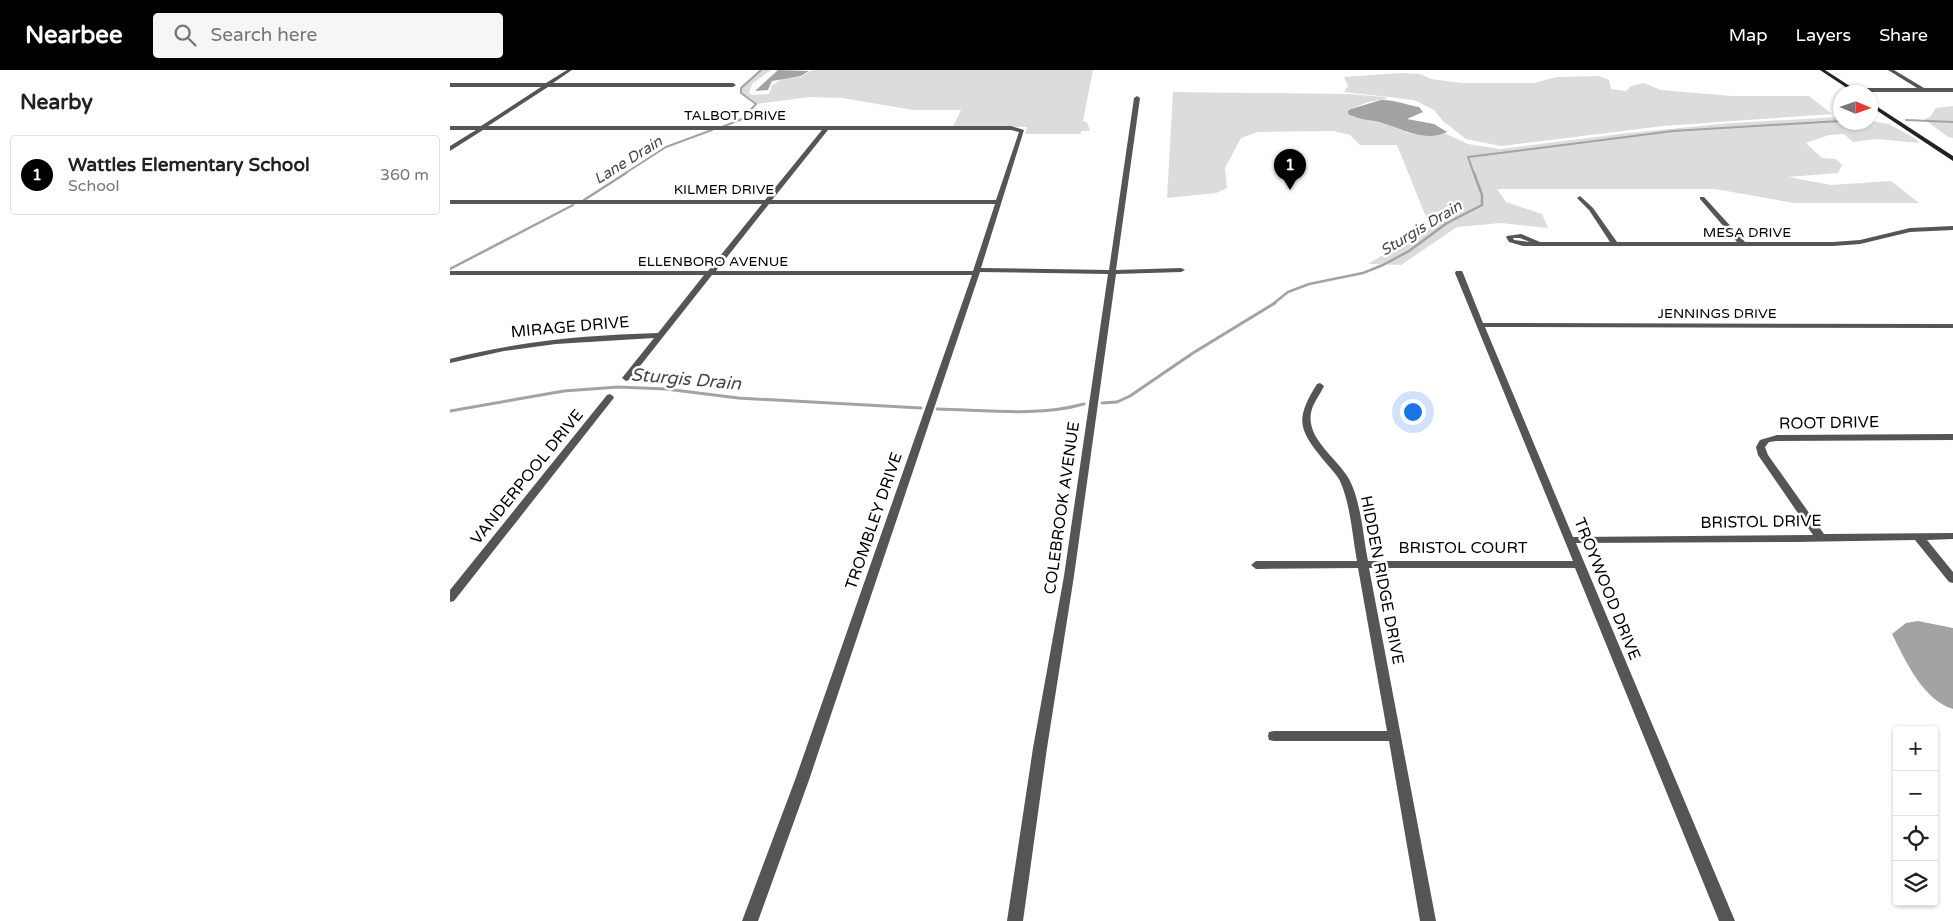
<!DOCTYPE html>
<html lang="en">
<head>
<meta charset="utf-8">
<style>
	body { margin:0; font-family:"Varela Round",sans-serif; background:#f6f6f6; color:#222 }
	.controls { position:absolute; right:15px; bottom:15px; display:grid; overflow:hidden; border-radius:5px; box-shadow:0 1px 4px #0004 }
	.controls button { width:45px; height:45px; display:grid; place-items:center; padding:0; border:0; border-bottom:1px solid #e0e0e0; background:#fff; color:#222; font:25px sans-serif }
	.compass { position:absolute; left:1383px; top:15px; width:45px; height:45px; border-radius:50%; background:#fff; box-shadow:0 1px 4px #0004; rotate:92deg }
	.you { position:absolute; left:962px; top:341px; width:18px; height:18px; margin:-12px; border:4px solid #fff; border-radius:50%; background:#1a73e8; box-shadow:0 0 0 8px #1a73e833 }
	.badge { display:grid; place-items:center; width:32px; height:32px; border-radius:50%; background:#000; color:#fff; font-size:16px; font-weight:700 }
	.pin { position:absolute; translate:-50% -41px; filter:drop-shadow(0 1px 2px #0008) }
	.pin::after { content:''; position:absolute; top:26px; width:18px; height:15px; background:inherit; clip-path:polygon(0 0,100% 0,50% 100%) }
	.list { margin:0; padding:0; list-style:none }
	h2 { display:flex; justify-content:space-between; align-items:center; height:65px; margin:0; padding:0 20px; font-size:21px }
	h2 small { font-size:16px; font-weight:400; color:#767676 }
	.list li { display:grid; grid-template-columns:32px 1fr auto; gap:15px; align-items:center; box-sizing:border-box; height:80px; margin:0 10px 10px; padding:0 10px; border:1px solid #e0e0e0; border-radius:5px }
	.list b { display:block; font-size:19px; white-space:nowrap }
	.list p { margin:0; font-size:16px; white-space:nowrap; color:#767676 }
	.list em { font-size:16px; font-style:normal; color:#767676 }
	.icon { flex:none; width:28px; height:28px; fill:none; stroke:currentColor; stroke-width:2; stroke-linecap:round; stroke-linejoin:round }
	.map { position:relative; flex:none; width:1503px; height:851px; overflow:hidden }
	header { display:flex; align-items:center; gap:30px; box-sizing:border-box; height:70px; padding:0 25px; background:#000; color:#fff }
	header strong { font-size:24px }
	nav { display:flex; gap:28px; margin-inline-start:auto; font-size:18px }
	.search { width:350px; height:45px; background:#f6f6f6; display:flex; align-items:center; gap:12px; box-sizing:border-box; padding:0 18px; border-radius:5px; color:#767676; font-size:19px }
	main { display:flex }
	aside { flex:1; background:#fff }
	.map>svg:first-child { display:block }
	.green { fill:#dcdcdc }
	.water { fill:#a3a3a3 }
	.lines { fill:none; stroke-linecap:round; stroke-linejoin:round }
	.stream-far2 { stroke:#a3a3a3; stroke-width:2 }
	.stream-far1 { stroke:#a3a3a3; stroke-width:2.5 }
	.stream { stroke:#a3a3a3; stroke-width:3 }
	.minor { fill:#555; fill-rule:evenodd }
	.secondary { fill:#222; fill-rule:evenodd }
	.labels { text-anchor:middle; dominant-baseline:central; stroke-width:5; stroke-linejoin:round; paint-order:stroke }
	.far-street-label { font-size:14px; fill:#000; stroke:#fff }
	.far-water-label { font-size:15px; font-style:italic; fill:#444; stroke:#fff }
	.street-label { font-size:16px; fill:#000; stroke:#fff }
	.water-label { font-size:18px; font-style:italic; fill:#444; stroke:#fff }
</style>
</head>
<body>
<header>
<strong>Nearbee</strong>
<div class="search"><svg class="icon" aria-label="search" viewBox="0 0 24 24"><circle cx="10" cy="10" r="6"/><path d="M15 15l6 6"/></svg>Search here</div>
<nav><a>Map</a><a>Layers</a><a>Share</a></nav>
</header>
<main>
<aside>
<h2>Nearby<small></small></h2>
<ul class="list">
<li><span class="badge">1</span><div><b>Wattles Elementary School</b><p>School</p></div><em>360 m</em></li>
</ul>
</aside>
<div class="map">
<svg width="1503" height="851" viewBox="0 0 1503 851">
	<rect width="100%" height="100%" fill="#fff"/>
	<g class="green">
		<path d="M311 0H321L302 14 299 23 302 25 319 24 322 15 334 8 351 7 362 0H643L633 51 637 52 640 61H631V64H575L577 57H503L511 40H463L392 28 360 27 306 34 303 30 291 23V18Z"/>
		<path d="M951 3 970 4 981 9 1012 13H1084L1107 7 1149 6 1159 10 1161 19 1176 21 1181 16 1194 13 1211 20 1282 26H1359L1382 44 1213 56 1051 76 1016 69 993 51 984 40 964 30 894 22 898 16 894 7Z"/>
		<path d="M723 22 898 24 935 27 937 29 918 32 901 39 902 46 939 55 958 63 979 65 994 63 1018 74 1050 79 1178 63 1281 53 1390 47V52H1420L1421 51 1439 54 1466 69 1469 73 1427 69 1403 72 1394 64 1379 65 1356 73 1372 88 1386 89 1392 95 1388 103 1338 107 1381 115 1441 111 1469 133H1344L1265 119H1047L1056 132 1092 144 1098 158 1051 153 1007 157 951 195 918 194 980 157 947 75H910L900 65 883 61 808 62 791 68 775 98 777 118 766 123 717 128Z"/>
		<path d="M1503 36V68L1498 67 1474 49 1480 47 1486 38Z"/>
	</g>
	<g class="water">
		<path d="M328 0 359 1 351 6 322 11 318 20 305 21Z"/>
		<path d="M931 30C942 29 957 35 969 37L973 42 957 49 984 54 997 62C974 73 951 58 929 52 919 50 907 49 898 44V41L901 39Z"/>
		<path d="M1468 551 1503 558V639C1473 630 1455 590 1442 564L1456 553Z"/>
	</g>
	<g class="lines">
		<g class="stream-far2">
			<path d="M1456 50 1503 52"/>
			<path d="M272 57 292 49 306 34 291 23V18L311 0"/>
			<path d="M174 104 216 77 262 60"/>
			<path d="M1024 104 1018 87 1223 61 1390 51"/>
		</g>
		<g class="stream-far1">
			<path d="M134 130 176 103"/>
			<path d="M0 199 123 135"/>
			<path d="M823 234 838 222 859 214 913 203 933 195 959 181 997 153 1032 135V125L1024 103"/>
		</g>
		<g class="stream">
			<path d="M652 333 667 332 680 326 743 283 825 233"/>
			<path d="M487 339C535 340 588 347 634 334"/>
			<path d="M0 341 114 321 168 317 216 319 288 328 471 338"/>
		</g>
		<g class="minor">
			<path d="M117 0H122L103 13H283L286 15 283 17H98L38 56H561L574 60 531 198 659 200 684 28 687 26 690 28 666 200 731 198 735 200 731 202 666 204 624 506 597 678 573 851H557L583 678 614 506 658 204 530 202 359 710 308 851H292L345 710 522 205H262L179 310 176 311 172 308 204 268 106 274 54 281 0 293V289C69 271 137 265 208 263L254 205H0V201H258L312 134H0V130H315L372 60H33L0 81V76L26 60H0V56H31L91 17H0V13H96ZM378 60H561L569 62 546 130H322ZM319 134H545L523 201H266Z"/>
			<path d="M1438 0H1444L1474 18H1503V22H1402L1399 20 1402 18H1467Z"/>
			<path d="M1130 126 1143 138 1167 172H1287L1250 129V127H1254L1295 172H1383L1410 170 1460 158 1503 156V160L1460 162 1410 174 1383 176H1073L1059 172 1056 167 1057 166 1071 164 1090 172H1160L1139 140 1127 128ZM1063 168H1070L1080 172 1064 170Z"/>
			<path d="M1006 201H1012L1013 203 1033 253 1503 254V258L1035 257 1123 467 1363 465 1308 385 1306 377 1310 370 1327 365 1503 364V370L1327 371 1319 372 1315 377 1318 385 1374 464 1503 463V469L1477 470 1503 502V513L1499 512 1465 470 1344 472 1126 473 1285 851H1269L1125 498H919L986 851H970L939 671H824L819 670 818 666 819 662 824 661H937L908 498 806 499 801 495 806 491H907C902 465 901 436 890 411 887 405 881 399 876 393 850 361 843 352 867 314L870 313 874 316C871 323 866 329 863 336 851 366 886 386 899 409 911 431 913 466 918 491H1123L1005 203Z"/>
			<path d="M160 324 164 327 163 329 4 531 0 532V520L157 325Z"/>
		</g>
		<g class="secondary">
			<path d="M1370 0H1375L1409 22H1403Z"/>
			<path d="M1420 32 1503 86V91L1420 36Z"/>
		</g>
	</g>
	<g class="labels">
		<g class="far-street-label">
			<text x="285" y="45">TALBOT DRIVE</text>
			<text x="274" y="119">KILMER DRIVE</text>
			<text x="1297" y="162">MESA DRIVE</text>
			<text x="263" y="191">ELLENBORO AVENUE</text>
			<text x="1267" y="243">JENNINGS DRIVE</text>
		</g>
		<g class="far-water-label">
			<text transform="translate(178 90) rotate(-32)">Lane Drain</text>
			<text transform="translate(971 158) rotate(-31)">Sturgis Drain</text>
		</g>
		<g class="street-label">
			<text transform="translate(120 257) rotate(-5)">MIRAGE DRIVE</text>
			<text transform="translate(1379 353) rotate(-1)">ROOT DRIVE</text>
			<text transform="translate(77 407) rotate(-51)">VANDERPOOL DRIVE</text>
			<text transform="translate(612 438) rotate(-82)">COLEBROOK AVENUE</text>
			<text transform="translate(424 451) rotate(-71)">TROMBLEY DRIVE</text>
			<text transform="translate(1311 452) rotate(-1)">BRISTOL DRIVE</text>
			<text x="1013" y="478">BRISTOL COURT</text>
			<text transform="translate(932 510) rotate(79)">HIDDEN RIDGE DRIVE</text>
			<text transform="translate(1157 519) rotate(68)">TROYWOOD DRIVE</text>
		</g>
		<g class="water-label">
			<text transform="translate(236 309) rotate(5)">Sturgis Drain</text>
		</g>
	</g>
</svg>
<div class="controls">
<button>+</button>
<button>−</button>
<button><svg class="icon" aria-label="locate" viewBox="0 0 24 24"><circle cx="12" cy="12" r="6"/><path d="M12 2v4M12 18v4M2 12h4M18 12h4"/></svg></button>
<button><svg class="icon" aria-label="layers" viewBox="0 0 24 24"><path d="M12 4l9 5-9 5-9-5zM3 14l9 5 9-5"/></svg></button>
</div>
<svg class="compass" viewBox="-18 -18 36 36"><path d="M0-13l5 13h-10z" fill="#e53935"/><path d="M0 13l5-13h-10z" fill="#767676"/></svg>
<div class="you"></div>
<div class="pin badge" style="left:840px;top:120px">1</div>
</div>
</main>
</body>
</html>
